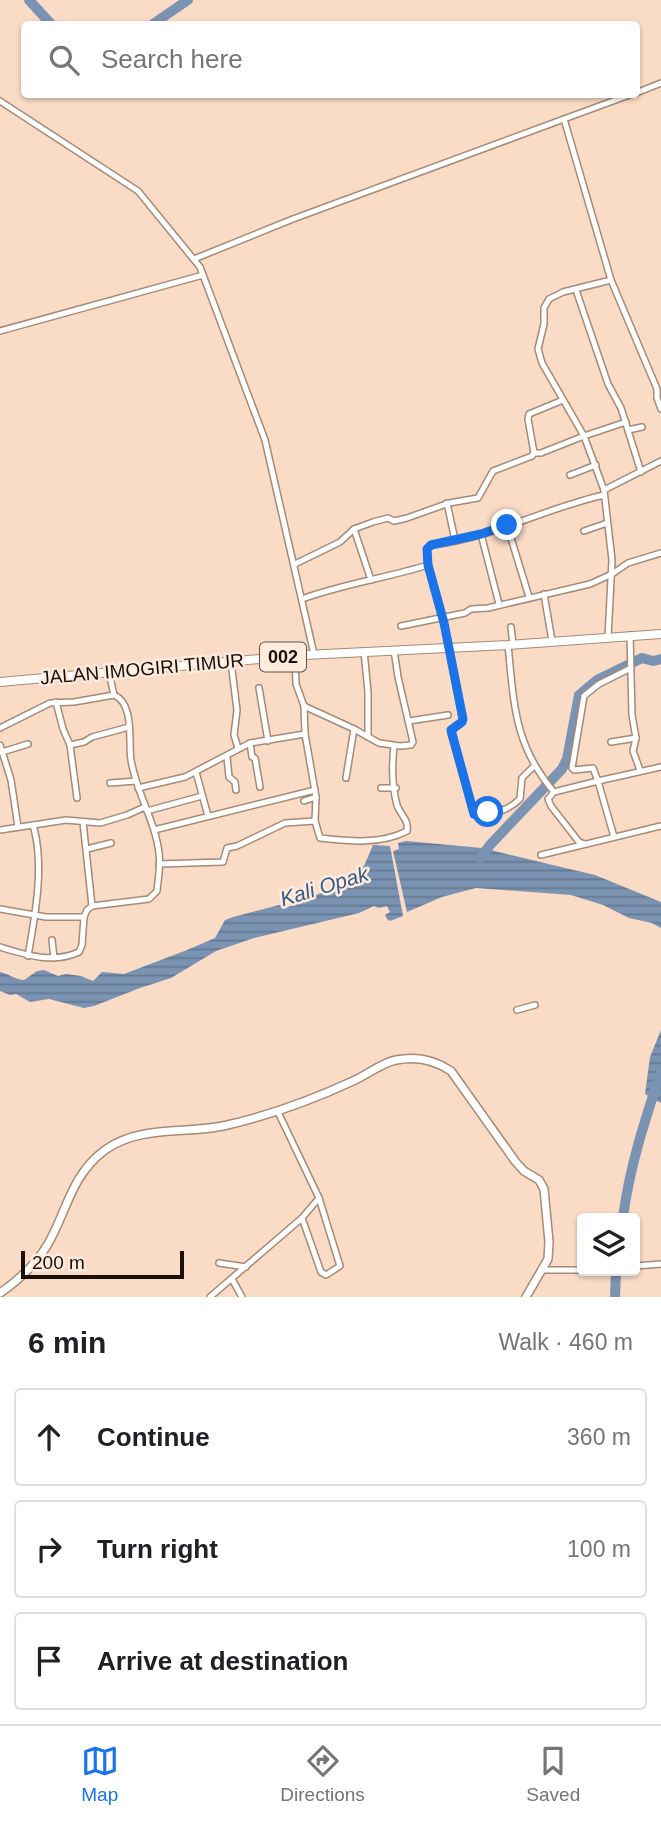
<!DOCTYPE html>
<html lang="en">
<head>
<meta charset="utf-8">
<style>
	body { margin:0; font-family:Helvetica,sans-serif; background:#f2f2f2; color:#202124 }
	.controls { position:absolute; right:21px; bottom:21px; display:grid; overflow:hidden; border-radius:7px; box-shadow:0 2px 5px #0004 }
	.controls button { width:63px; height:63px; display:grid; place-items:center; padding:0; border:0; border-bottom:2px solid #e0e0e0; background:#fff; color:#202124; font:35px sans-serif }
	.scale { position:absolute; left:21px; bottom:18px; width:163px; box-sizing:border-box; padding-left:7px; border:4px solid #1a1009; border-top:0; font-size:19px; line-height:24px; white-space:nowrap; color:#1a1009; -webkit-text-stroke:5px #fdebde; paint-order:stroke }
	.stop { position:absolute; width:21px; height:21px; margin:-16px; border:5px solid #1a73e8; border-radius:50%; background:#fff }
	.stop.end { background:#1a73e8; border-color:#fff; box-shadow:0 2px 7px #0008 }
	.list { margin:0; padding:0; list-style:none }
	h2 { display:flex; justify-content:space-between; align-items:center; height:91px; margin:0; padding:0 28px; font-size:30px }
	h2 small { font-size:23px; font-weight:400; color:#757577 }
	.list li { display:grid; grid-template-columns:46px 1fr auto; gap:21px; align-items:center; box-sizing:border-box; height:98px; margin:0 14px 14px; padding:0 14px; border:2px solid #e0e0e0; border-radius:7px }
	.list b { display:block; font-size:26px; white-space:nowrap }
	.list em { font-size:23px; font-style:normal; color:#757577 }
	.icon { flex:none; width:38px; height:38px; fill:none; stroke:currentColor; stroke-width:2; stroke-linecap:round; stroke-linejoin:round }
	.map { position:relative; flex:none; width:661px; height:1297px; overflow:hidden }
	.search { position:absolute; background:#fff; box-shadow:0 2px 5px #0004; left:21px; right:21px; top:21px; height:77px; display:flex; align-items:center; gap:18px; box-sizing:border-box; padding:0 24px; border-radius:7px; color:#757577; font-size:26px }
	.sheet { height:427px; background:#fff }
	nav { display:flex; justify-content:space-around; align-items:center; box-sizing:border-box; height:98px; border-top:2px solid #e0e0e0; background:#fff; font-size:19px; color:#757577 }
	nav a { display:grid; justify-items:center; gap:4px }
	nav .on { color:#1a73e8 }
	.map>svg:first-child { display:block }
	.water { fill:url(#water-rules) }
	.lines { fill:none; stroke-linecap:round; stroke-linejoin:round }
	.river { stroke:#7b93b2; stroke-width:10 }
	.street-casing { stroke:#a58a76; stroke-width:8 }
	.secondary-casing { stroke:#a58a76; stroke-width:10 }
	.primary-casing { stroke:#a58a76; stroke-width:10 }
	.street { stroke:#fff; stroke-width:5 }
	.secondary { stroke:#fff; stroke-width:7 }
	.primary { stroke:#fff; stroke-width:8 }
	.route { stroke:#1a73e8; stroke-width:9 }
	.labels { text-anchor:middle; dominant-baseline:central; stroke-width:5; stroke-linejoin:round; paint-order:stroke }
	.shield { fill:#fdebde; stroke:#5e5249; stroke-width:2 }
	.shield-label { font-size:18px; font-weight:bold; fill:#1a1009 }
	.street-label { font-size:19px; fill:#1a1009; stroke:#fdebde }
	.water-label { font-size:21px; font-style:italic; fill:#365a86; stroke:#fdebde }
</style>
</head>
<body>
<div class="map">
<svg width="661" height="1297" viewBox="0 0 661 1297">
	<defs>
		<pattern id="water-rules" width="6" height="5" patternUnits="userSpaceOnUse" patternTransform="scale(1.75)"><rect width="6" height="5" fill="#7b93b2"/><path d="M0 2.5h6" fill="none" stroke="#64778f"/></pattern>
	</defs>
	<rect width="100%" height="100%" fill="#f9dbc6"/>
	<g class="water">
		<path d="M406 841 482 848 561 867 595 875 661 902V928L652 923 629 918 603 905 571 895 476 888 442 897 407 912 393 851 399 849 398 843Z"/>
		<path d="M373 845 390 846 403 916 390 921 387 919 385 915 390 912 387 906 379 908 374 906 359 913 254 938 216 951 171 978 140 988 94 1006 84 1008 49 999 30 1002 16 994 10 995 0 991V972C10 974 13 979 24 980L37 971 44 970 58 976 66 974 81 976 93 981 102 972 124 974 187 950 215 938 225 920 233 917 279 905 288 907C307 898 326 890 347 886L364 866Z"/>
		<path d="M661 1030V1103L645 1094 650 1057Z"/>
	</g>
	<g class="lines">
		<g class="river">
			<path d="M29 0 51 24"/>
			<path d="M153 24 188 0"/>
			<path d="M480 858 490 845 562 769 567 759 579 695 597 680 642 658 653 661 661 659"/>
			<path d="M623 1218C629 1169 645 1119 661 1072"/>
			<path d="M615 1297 616 1271"/>
		</g>
		<g class="street-casing">
			<g id="street">
				<path d="M636 93 661 83"/>
				<path d="M0 101 138 191 200 267 265 440 314 654"/>
				<path d="M194 259 293 219 564 119"/>
				<path d="M611 280 657 389V398L661 409"/>
				<path d="M576 290 608 384 621 408 641 472"/>
				<path d="M0 331 203 275"/>
				<path d="M628 430 642 427"/>
				<path d="M534 453H541L584 436 626 422"/>
				<path d="M570 475 596 465"/>
				<path d="M604 490 661 461"/>
				<path d="M447 503 455 540"/>
				<path d="M507 525 529 597"/>
				<path d="M354 529 371 580"/>
				<path d="M584 531 607 523"/>
				<path d="M481 534 499 604"/>
				<path d="M295 564 340 542 354 529 373 522 388 518 394 521 407 518 449 503 478 498 493 471 532 456 534 453 528 419 529 414 563 400"/>
				<path d="M544 594 552 641"/>
				<path d="M302 599C343 584 386 578 428 565"/>
				<path d="M401 626 465 613 471 609 488 608 590 584 612 574 628 563 661 553"/>
				<path d="M511 627 513 645"/>
				<path d="M630 635 632 715 636 738 633 751 640 770"/>
				<path d="M608 637 612 560 604 490 584 436 542 363 538 349 544 324V308L549 299 563 292 611 280 564 119 632 94"/>
				<path d="M508 645C514 704 514 745 554 792"/>
				<path d="M364 651 368 692V737"/>
				<path d="M295 656 296 684 304 706 305 734 316 797 315 821 320 838C348 841 380 845 407 831 409 819 400 815 397 805 392 787 392 764 394 746"/>
				<path d="M231 662 237 710 234 735 238 748"/>
				<path d="M631 668 599 684 584 696 572 768 574 770 593 768 598 781 661 767"/>
				<path d="M259 688 268 741"/>
				<path d="M56 702 63 729 70 745 84 742 92 737 129 727"/>
				<path d="M304 706 354 729 379 743 400 746 411 745 413 742 398 677 394 650"/>
				<path d="M409 721 448 715"/>
				<path d="M0 728 50 703 74 702 114 695 109 673"/>
				<path d="M611 742 636 738"/>
				<path d="M250 743 252 757 255 758 260 787"/>
				<path d="M0 745 11 780 18 827"/>
				<path d="M70 745 77 798"/>
				<path d="M2 752 28 744"/>
				<path d="M227 757 229 777 235 782 236 790"/>
				<path d="M535 765 522 778 520 799C505 813 494 813 474 814L451 733 452 730 462 722V716L444 623 428 565 427 549 431 545C490 539 545 508 604 495"/>
				<path d="M196 772 208 816"/>
				<path d="M346 778 354 729"/>
				<path d="M110 783 136 781"/>
				<path d="M138 788 185 777 250 743 305 734"/>
				<path d="M381 788H396"/>
				<path d="M304 801 316 797"/>
				<path d="M147 811 202 796"/>
				<path d="M83 822 92 906"/>
				<path d="M0 830 66 820 100 823 127 815 145 807"/>
				<path d="M154 830 315 790"/>
				<path d="M585 844 579 842 551 806 548 799 554 792 598 781 614 837"/>
				<path d="M87 849 111 843"/>
				<path d="M541 855 661 826"/>
				<path d="M159 864 223 862 227 848 237 846 285 823 315 821"/>
				<path d="M0 909 46 917H84L87 910 92 906 149 899 157 891C158 879 161 865 159 853 155 820 136 792 131 760 128 741 135 704 114 695"/>
				<path d="M52 940 54 958"/>
				<path d="M0 947C26 955 53 964 79 952L82 945 84 917"/>
				<path d="M28 956C35 916 45 865 33 825"/>
				<path d="M517 1010 535 1005"/>
				<path d="M278 1112 319 1198 340 1266 326 1275 321 1272 302 1218"/>
				<path d="M219 1263 246 1267"/>
				<path d="M635 1266 661 1264"/>
				<path d="M544 1270H582"/>
				<path d="M232 1279 242 1297"/>
				<path d="M210 1297 302 1218 319 1198"/>
			</g>
		</g>
		<g class="secondary-casing">
			<path id="secondary" d="M0 1293C19 1280 36 1264 48 1244 67 1211 71 1175 105 1150 140 1125 184 1134 223 1126 268 1116 312 1100 353 1081 367 1075 381 1063 396 1060 416 1056 435 1060 451 1071L515 1161 524 1171 539 1180 544 1189 549 1242 548 1259 526 1297"/>
		</g>
		<g class="primary-casing">
			<path id="primary" d="M0 682 305 655 508 645 661 634"/>
		</g>
		<use href="#street" class="street"/>
		<use href="#secondary" class="secondary"/>
		<use href="#primary" class="primary"/>
	</g>
	<g class="lines">
		<path class="route" d="M488 812 474 814 451 730 462 722 463 719 444 623 428 565 427 549 431 545 481 534 507 525"/>
	</g>
	<g class="labels">
		<rect class="shield" x="260" y="642.5" width="46" height="29" rx="5"/>
		<g class="shield-label">
			<text x="283" y="657">002</text>
		</g>
		<g class="street-label">
			<text transform="translate(142 669) rotate(-5)">JALAN IMOGIRI TIMUR</text>
		</g>
		<g class="water-label">
			<text transform="translate(324 886) rotate(-17)">Kali Opak</text>
		</g>
	</g>
</svg>
<div class="controls">
<button><svg class="icon" aria-label="layers" viewBox="0 0 24 24"><path d="M12 4l9 5-9 5-9-5zM3 14l9 5 9-5"/></svg></button>
</div>
<div class="scale">200 m</div>
<div class="stop" style="left:488px;top:812px"></div>
<div class="stop end" style="left:507px;top:525px"></div>
<div class="search"><svg class="icon" aria-label="search" viewBox="0 0 24 24"><circle cx="10" cy="10" r="6"/><path d="M15 15l6 6"/></svg>Search here</div>
</div>
<section class="sheet">
<h2>6 min<small>Walk · 460 m</small></h2>
<ul class="list">
<li><svg class="icon" aria-label="ahead" viewBox="0 0 24 24"><path d="M12 20V5M6 11l6-6 6 6"/></svg><div><b>Continue</b></div><em>360 m</em></li>
<li><svg class="icon" aria-label="right" viewBox="0 0 24 24"><path d="M7 20v-9h11M14 6l5 5-5 5"/></svg><div><b>Turn right</b></div><em>100 m</em></li>
<li><svg class="icon" aria-label="arrive" viewBox="0 0 24 24"><path d="M6 21V4h12l-3 4 3 4H6"/></svg><div><b>Arrive at destination</b></div></li>
</ul>
</section>
<nav>
<a class="on"><svg class="icon" aria-label="map" viewBox="0 0 24 24"><path d="M3 6l6-2 6 2 6-2v14l-6 2-6-2-6 2zM9 4v14M15 6v14"/></svg>Map</a>
<a><svg class="icon" aria-label="directions" viewBox="0 0 24 24"><path d="M12 3l9 9-9 9-9-9zM9 14v-3h6M13 9l2 2-2 2"/></svg>Directions</a>
<a><svg class="icon" aria-label="saved" viewBox="0 0 24 24"><path d="M7 4h10v16l-5-4-5 4z"/></svg>Saved</a>
</nav>
</body>
</html>
